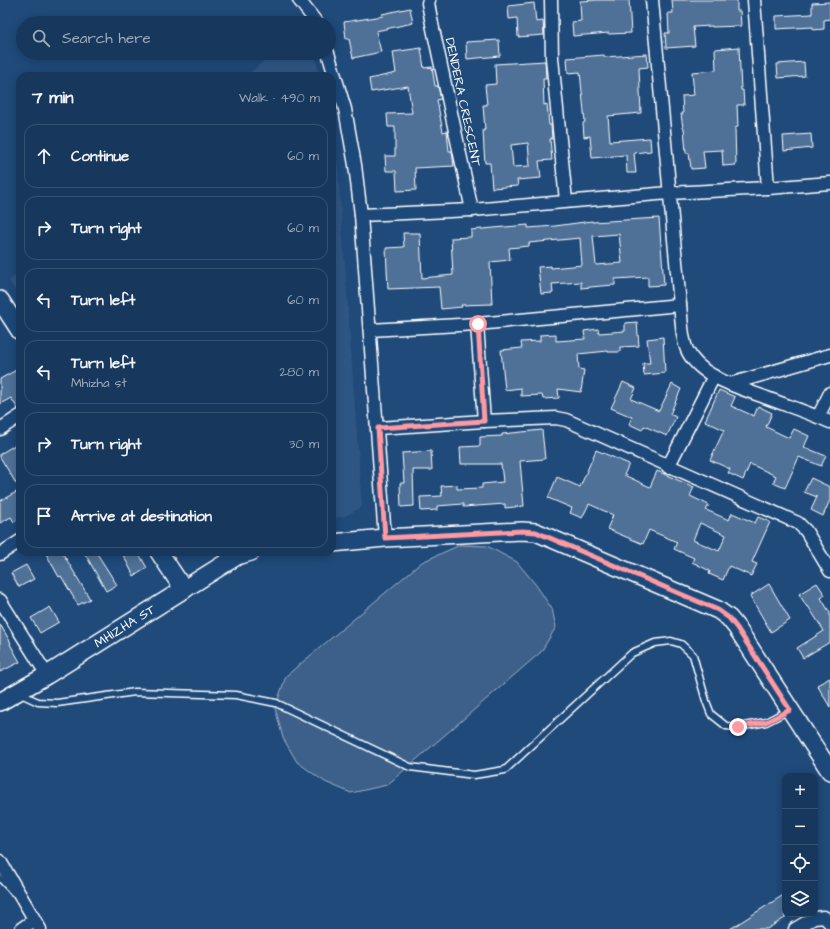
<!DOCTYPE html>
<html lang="en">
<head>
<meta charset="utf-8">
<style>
	body { margin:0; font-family:"Architects Daughter",sans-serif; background:#244365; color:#f1f3f6 }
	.controls { position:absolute; right:12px; bottom:12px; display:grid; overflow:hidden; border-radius:8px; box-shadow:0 2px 10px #0003 }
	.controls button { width:36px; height:36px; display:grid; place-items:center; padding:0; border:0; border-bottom:1px solid #365272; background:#17385c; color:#f1f3f6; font:20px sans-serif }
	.stop { position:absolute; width:12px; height:12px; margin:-9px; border:3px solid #ff9aa2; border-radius:50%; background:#fff }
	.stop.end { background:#ff9aa2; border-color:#fff; box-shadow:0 1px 4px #0008 }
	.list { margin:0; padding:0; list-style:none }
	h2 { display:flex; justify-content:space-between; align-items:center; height:52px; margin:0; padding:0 16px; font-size:17px }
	h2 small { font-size:13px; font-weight:400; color:#9eacbb }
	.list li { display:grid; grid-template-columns:26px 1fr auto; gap:12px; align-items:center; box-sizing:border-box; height:64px; margin:0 8px 8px; padding:0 8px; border:1px solid #365272; border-radius:12px }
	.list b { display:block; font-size:15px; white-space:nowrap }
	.list p { margin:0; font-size:13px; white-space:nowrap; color:#9eacbb }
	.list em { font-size:13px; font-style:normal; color:#9eacbb }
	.icon { flex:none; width:22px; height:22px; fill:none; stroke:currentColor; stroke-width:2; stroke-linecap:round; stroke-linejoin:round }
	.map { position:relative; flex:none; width:830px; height:929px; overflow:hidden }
	.search { position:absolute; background:#17385c; box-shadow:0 2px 10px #0003; left:16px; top:16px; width:320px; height:44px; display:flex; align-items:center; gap:10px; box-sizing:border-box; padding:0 14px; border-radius:22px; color:#9eacbb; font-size:15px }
	.panel { position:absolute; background:#17385c; box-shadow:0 2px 10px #0003; left:16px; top:72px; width:320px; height:484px; border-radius:12px }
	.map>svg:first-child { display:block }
	.built { fill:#2e5683 }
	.green { fill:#3c618b; stroke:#9eb0c5 }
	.building { fill:#507197; stroke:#fff; fill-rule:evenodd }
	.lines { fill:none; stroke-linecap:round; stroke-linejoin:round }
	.lane-casing { stroke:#fff; stroke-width:9 }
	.street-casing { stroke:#fff; stroke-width:15 }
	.secondary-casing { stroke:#fff; stroke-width:20 }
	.lane { stroke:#1f4a7a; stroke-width:6 }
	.street { stroke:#1f4a7a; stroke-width:12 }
	.secondary { stroke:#1f4a7a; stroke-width:17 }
	.route { stroke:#ff9aa2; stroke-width:5 }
	.labels { text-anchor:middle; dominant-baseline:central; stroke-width:3; stroke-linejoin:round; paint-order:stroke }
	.street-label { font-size:13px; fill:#fff; stroke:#1f4a7a }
</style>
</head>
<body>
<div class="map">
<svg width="830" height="929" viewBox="0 0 830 929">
	<rect width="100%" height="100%" fill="#1f4a7a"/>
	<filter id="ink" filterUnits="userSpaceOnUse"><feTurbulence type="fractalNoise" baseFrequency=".025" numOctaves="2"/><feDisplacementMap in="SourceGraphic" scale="8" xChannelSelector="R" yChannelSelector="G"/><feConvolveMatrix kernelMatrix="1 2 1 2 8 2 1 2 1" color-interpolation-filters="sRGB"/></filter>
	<g filter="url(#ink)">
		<g class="built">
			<path d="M273 53H315L319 76H246Z"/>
			<path d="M332 138 338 167 362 507 343 517 332 518Z"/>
			<path d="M20 271V298L9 281Z"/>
		</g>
		<path class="green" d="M460 545 487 546 517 562 536 585 552 609 556 627 541 652 387 785 351 793 325 782 297 762 283 738 275 708 286 676 422 562Z"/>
		<g class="building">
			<path d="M597 0H629L631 33 609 34V33L573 36 572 22 581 21 580 1Z"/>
			<path d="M672 0H737V11H740L741 26 712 27V26L693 27 695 46 666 48 665 33H669L668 13H673Z"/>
			<path d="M830 2V19L824 20V29L813 30V27L776 29V16L812 14V3Z"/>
			<path d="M534 3 536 22 543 21 544 35 518 37 517 18 509 19 508 6Z"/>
			<path d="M410 8 413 23 376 31 381 52 353 58 349 39H346L344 22 383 16 382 14Z"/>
			<path d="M499 40 500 56 467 59 466 42Z"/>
			<path d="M739 47 741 90H743L744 105H737L738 127 735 128 736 165 723 166 722 150 703 151 705 168 691 169 689 153H686L684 128H683L681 114H683L682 96 694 95 692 72 716 70 715 49Z"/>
			<path d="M421 48 424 68 432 67 435 86H438L441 99 437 100 443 132 447 131 449 151H452L454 166 415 168 416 190 397 191 396 171H386L385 156H395V127H388L387 114 412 113 408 86 371 92 369 79 396 73 393 52Z"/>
			<path d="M647 54 648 67 639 68 641 113 608 116 610 141 650 138 651 151 634 153 636 173H627L626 155 592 158 590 136 584 137 583 123 585 122 580 72 568 73 567 58 604 55 605 57Z"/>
			<path d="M545 61 546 79H543L544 105 547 104 549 125H551L552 139H550L552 160 539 161 541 178 517 180 518 186 492 188 490 163H485L484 150 483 130H485L483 105H487L485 85 496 84 495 64ZM528 143 530 166 513 167 511 145Z"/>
			<path d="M804 62 805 76 778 78 777 64Z"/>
			<path d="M811 134 812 148 784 151 783 136Z"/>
			<path d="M659 218 664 285 648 286V277L615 279V285L601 286 581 288V282L552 284 553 293 541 294 538 267 551 266V268L582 265 580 238 529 243V246L509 248 510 260 490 262 492 304 461 305 462 307 441 309 439 287 388 289 386 248 404 247 403 233H420L422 278 453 275 451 238 471 237V230L528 225V228L555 226 592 221V222ZM619 234 622 263 596 265 593 236Z"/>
			<path d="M637 322 639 346 620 347V352H608V351L578 354 579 369 584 370 581 392 558 389 559 398 543 399 542 395 521 396V388L505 390 501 350 522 348 521 342 540 341V335L556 334V341L585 339 584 331 598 329 599 333 625 331V323Z"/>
			<path d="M663 337 665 373 644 375 643 363H650L647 339Z"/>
			<path d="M20 368V409H18L11 398 0 404V379Z"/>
			<path d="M623 382 636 388 631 399 659 411 672 384 681 389 670 414 676 417 667 436 644 426 642 430 629 424 632 417 611 408Z"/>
			<path d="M719 390 735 397 731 406 754 416 758 406 772 413 766 427 789 438 794 429 809 436 804 447 826 456 821 466 799 457 785 488 773 483 776 476 750 464 743 480 728 473 730 469 710 460 724 430 705 421Z"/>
			<path d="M542 430 545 459 520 461 524 506 505 508V504L463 507V504L437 506V510L421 511 420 497 442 496 441 486 457 485V489L482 488V484L503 482 501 464H461L460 447 480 446V437L502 436V434Z"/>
			<path d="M20 442V518L14 522 11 517 0 523V501L20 490 0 457V454Z"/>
			<path d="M596 450 629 464 624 475 650 487 657 471 694 487 690 496 709 505 706 510 729 520 732 513 755 523 758 517 770 522 752 562 757 564 751 576 729 566 723 580 709 574 710 571 692 562 694 558 674 549 677 542 649 530 643 544 607 529 613 515 589 504 582 518 570 513 572 508 548 498 557 477 580 487ZM700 523 726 535 719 551 693 540Z"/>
			<path d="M431 451 432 470H413L414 506 401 507 400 483H404L402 453Z"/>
			<path d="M811 478 830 487V500L823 516 811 510 817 497 804 492Z"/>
			<path d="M45 552H62L90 599 78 605 61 576 59 577Z"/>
			<path d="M84 552H96L117 585 106 591Z"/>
			<path d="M128 552H138L147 568 134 576 123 555Z"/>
			<path d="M26 565 34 579 19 587 11 573Z"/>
			<path d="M817 583 825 595 821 598 830 613V642L803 658 797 648 824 631 808 606 807 607 799 594Z"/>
			<path d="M769 584 790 620 771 632 750 596Z"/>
			<path d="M50 607 59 622 40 633 31 618Z"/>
			<path d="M0 624 11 643 10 644 20 662 0 672Z"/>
			<path d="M830 678V707L817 685Z"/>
			<path d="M785 894V918L767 929H730Z"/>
		</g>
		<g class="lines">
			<g class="lane-casing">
				<g id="lane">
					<path d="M21 694 38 702 57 703 135 692 236 695 276 703 410 767 474 775 505 770 632 653 655 643 671 641 681 644 693 655 706 701 711 714 726 726 738 727 766 722 789 710"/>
					<path d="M0 878 14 893"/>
				</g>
			</g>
			<g class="street-casing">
				<g id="street">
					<path d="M299 0 317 23"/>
					<path d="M429 0 428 3 432 24 472 210"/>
					<path d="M551 0 552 58 566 201"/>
					<path d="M652 0 680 305C682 319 681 337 687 350 700 378 741 388 767 398 788 406 810 413 830 422"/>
					<path d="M754 0 768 188"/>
					<path d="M328 53 345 109 355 165 361 215 385 538"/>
					<path d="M361 215 472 210 669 193 768 188 830 183"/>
					<path d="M680 305 477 324 484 421 556 418 566 420 798 523 806 531 830 571"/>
					<path d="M370 330 477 324"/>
					<path d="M730 384 830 355"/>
					<path d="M818 417 830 393"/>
					<path d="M378 428 484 421"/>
					<path d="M0 429 20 416"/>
					<path d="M668 467 714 376"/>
					<path d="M0 554 20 541"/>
					<path d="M0 600 47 675"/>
					<path d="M0 861 40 929"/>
					<path d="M21 929 34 920"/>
					<path d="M795 929 814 918 824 917 830 923"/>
				</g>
			</g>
			<g class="secondary-casing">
				<g id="secondary">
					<path d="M0 300 20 331"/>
					<path d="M332 543 385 538 522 531 536 532 718 610 729 618 737 628 830 771"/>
					<path d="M159 552 184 590"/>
					<path id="s1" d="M0 702 47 675 237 556 251 552"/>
				</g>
			</g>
			<use href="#lane" class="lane"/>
			<use href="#street" class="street"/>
			<use href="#secondary" class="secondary"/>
		</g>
	</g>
	<g class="lines" filter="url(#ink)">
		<path class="route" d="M478 324 484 421 378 428 385 538 522 531 536 532 718 610 729 618 737 628 790 710 766 722 738 727"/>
	</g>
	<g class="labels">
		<g class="street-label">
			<text transform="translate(463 102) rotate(78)">DENDERA CRESCENT</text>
			<text stroke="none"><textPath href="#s1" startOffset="146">MHIZHA ST</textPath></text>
		</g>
	</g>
</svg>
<div class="controls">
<button>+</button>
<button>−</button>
<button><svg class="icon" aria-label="locate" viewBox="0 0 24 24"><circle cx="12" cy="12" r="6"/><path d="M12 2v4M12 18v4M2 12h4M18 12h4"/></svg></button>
<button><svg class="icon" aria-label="layers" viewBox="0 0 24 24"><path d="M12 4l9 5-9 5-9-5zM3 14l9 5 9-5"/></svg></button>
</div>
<div class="stop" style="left:478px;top:324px"></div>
<div class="stop end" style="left:738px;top:727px"></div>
<div class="search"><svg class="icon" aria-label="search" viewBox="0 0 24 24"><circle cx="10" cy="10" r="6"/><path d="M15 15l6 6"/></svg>Search here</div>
<section class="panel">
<h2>7 min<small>Walk · 490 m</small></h2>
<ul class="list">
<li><svg class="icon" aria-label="ahead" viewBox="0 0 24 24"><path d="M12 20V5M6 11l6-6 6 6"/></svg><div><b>Continue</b></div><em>60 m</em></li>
<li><svg class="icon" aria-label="right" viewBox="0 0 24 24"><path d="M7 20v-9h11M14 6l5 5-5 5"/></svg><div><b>Turn right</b></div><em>60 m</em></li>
<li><svg class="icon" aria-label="left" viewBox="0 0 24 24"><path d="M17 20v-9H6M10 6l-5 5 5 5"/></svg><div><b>Turn left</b></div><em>60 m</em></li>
<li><svg class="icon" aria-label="left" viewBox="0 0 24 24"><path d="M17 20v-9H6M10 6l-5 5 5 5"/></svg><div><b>Turn left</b><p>Mhizha st</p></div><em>280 m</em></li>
<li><svg class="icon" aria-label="right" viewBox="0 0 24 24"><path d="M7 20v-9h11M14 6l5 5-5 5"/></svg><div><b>Turn right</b></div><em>30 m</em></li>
<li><svg class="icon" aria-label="arrive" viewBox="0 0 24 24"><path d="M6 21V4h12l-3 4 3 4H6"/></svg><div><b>Arrive at destination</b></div></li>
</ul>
</section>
</div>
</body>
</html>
